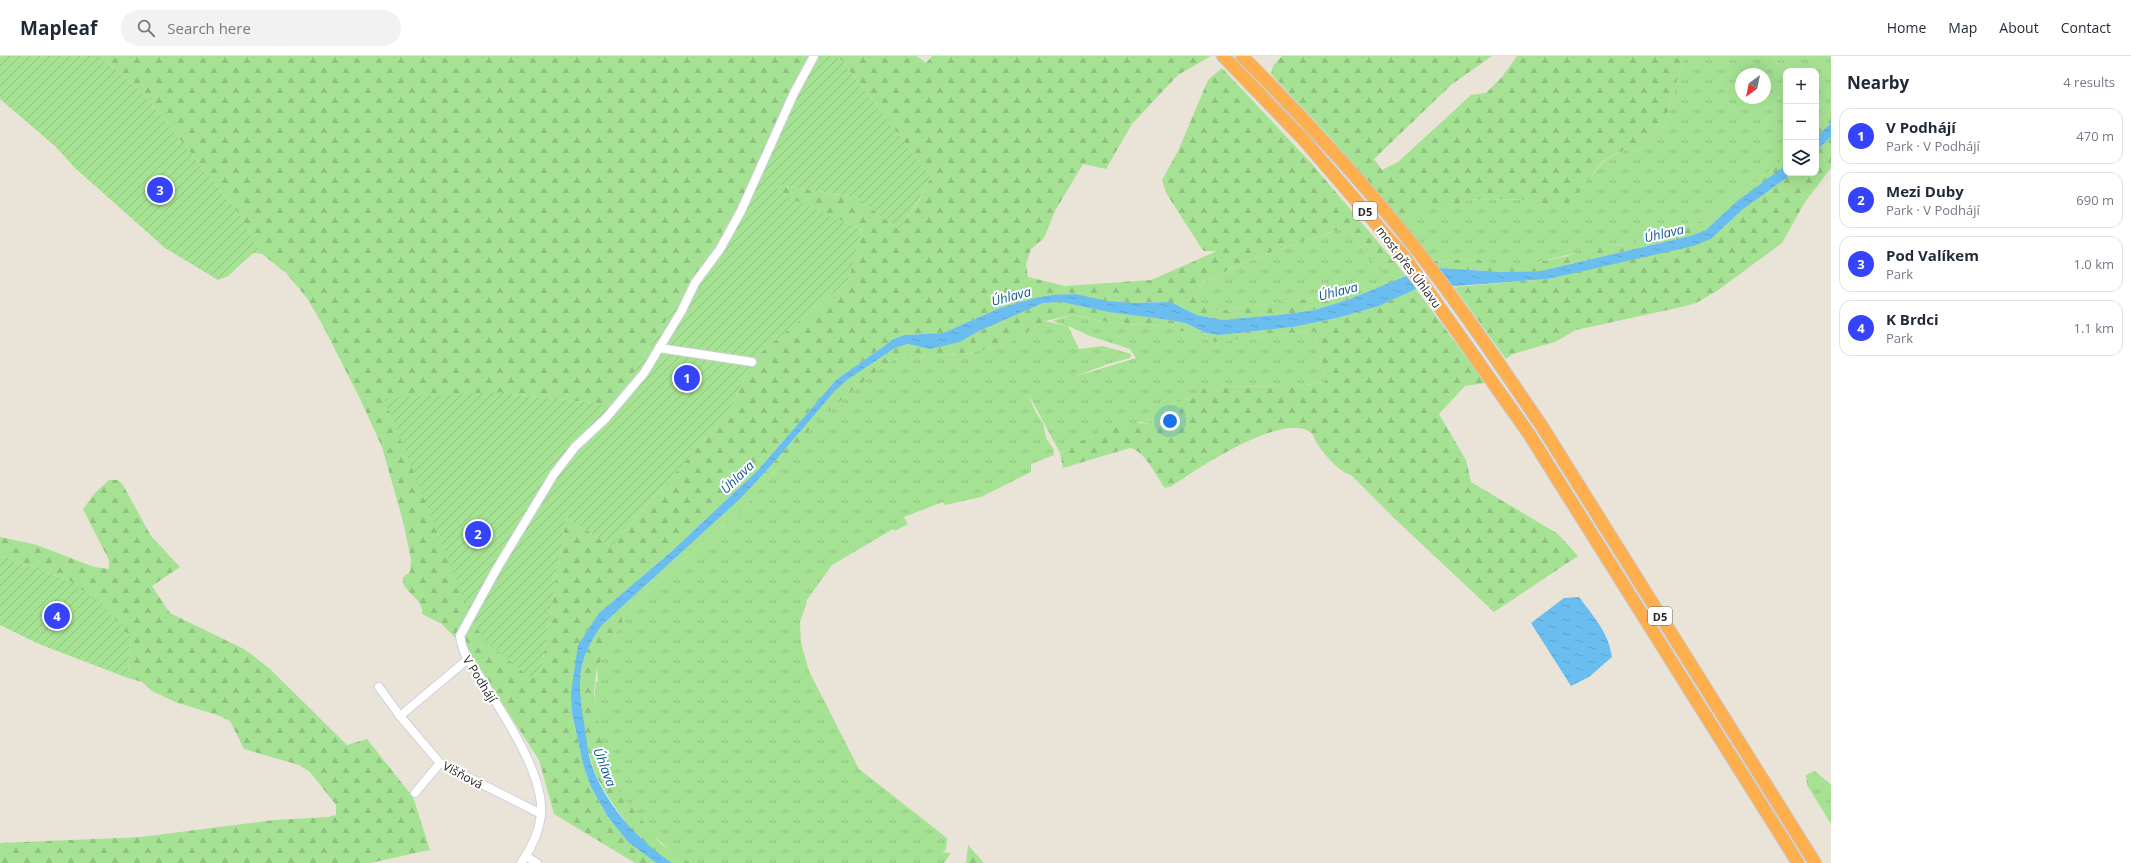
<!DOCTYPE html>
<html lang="en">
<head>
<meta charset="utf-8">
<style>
	body { margin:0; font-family:"Open Sans",sans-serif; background:#f2f2f3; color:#1f2937 }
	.controls { position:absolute; right:12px; top:12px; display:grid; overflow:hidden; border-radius:8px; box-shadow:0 4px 16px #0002 }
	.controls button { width:36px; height:36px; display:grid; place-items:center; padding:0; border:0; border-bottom:1px solid #e0e1e3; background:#fff; color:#1f2937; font:20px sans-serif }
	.compass { position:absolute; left:1735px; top:12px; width:36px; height:36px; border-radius:50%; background:#fff; box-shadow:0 4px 16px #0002; rotate:213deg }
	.you { position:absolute; left:1170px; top:365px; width:14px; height:14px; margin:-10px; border:3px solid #fff; border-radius:50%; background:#1a73e8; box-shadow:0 0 0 6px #1a73e833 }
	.badge { display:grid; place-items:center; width:26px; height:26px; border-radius:50%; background:#3544fb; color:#fff; font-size:13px; font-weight:700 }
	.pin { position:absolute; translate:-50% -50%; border:2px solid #fff; box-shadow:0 1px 4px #0006 }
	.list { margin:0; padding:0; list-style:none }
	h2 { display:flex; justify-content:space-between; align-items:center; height:52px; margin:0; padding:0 16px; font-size:17px }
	h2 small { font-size:13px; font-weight:400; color:#747a83 }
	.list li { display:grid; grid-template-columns:26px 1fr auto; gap:12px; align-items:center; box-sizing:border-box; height:56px; margin:0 8px 8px; padding:0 8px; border:1px solid #e0e1e3; border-radius:12px }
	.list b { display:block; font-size:15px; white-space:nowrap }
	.list p { margin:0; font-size:13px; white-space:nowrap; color:#747a83 }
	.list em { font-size:13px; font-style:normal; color:#747a83 }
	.icon { flex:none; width:22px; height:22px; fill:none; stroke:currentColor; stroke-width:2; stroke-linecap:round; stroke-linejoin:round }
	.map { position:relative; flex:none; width:1831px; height:807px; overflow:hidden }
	header { display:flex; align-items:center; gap:24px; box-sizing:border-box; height:56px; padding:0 20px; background:#fff; border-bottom:1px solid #e0e1e3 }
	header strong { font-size:19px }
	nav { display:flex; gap:22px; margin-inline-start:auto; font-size:14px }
	.search { width:280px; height:36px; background:#f2f2f3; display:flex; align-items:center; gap:10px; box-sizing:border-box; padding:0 14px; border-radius:22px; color:#747a83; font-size:15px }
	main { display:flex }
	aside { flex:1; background:#fff }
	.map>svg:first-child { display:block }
	.grass { fill:url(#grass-tufts); fill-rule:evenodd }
	.forest { fill:url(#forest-firs) }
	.garden { fill:url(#garden-furrows) }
	.water { fill:url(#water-ripples) }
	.pier { fill:#eae4d8 }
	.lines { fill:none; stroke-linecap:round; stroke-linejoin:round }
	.minor-casing { stroke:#cecfe1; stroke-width:10 }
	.highway-casing { stroke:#c7c7c7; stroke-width:14 }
	.minor { stroke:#fff; stroke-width:8 }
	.highway { stroke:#ffae4e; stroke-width:12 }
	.labels { text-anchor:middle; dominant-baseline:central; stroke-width:4; stroke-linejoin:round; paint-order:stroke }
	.shield { fill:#fff; stroke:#686868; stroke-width:1 }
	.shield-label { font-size:11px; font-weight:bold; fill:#272727 }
	.street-label { font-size:12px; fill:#272727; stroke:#fff }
	.water-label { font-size:13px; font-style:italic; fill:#0c5896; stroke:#fff }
</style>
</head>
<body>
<header>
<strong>Mapleaf</strong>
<div class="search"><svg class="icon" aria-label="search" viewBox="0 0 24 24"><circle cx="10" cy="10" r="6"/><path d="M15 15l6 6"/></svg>Search here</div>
<nav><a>Home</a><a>Map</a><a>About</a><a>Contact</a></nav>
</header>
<main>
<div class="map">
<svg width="1831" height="807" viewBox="0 0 1831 807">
	<defs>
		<pattern id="grass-tufts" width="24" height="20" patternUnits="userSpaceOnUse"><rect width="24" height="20" fill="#a6e293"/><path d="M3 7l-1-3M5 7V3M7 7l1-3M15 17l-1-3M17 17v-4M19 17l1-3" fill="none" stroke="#8fc27f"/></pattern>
		<pattern id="forest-firs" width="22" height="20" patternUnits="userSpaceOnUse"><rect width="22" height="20" fill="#a6e293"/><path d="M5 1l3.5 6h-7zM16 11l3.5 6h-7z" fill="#8fc27f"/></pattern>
		<pattern id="garden-furrows" width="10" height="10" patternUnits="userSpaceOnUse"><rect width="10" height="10" fill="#a6e293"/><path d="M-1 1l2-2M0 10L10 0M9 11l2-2" fill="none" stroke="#8fc27f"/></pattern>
		<pattern id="water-ripples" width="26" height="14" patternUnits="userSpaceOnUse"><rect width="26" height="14" fill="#69bdef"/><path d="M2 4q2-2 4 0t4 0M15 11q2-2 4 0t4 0" fill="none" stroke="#5ba2cd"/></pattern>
	</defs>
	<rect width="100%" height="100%" fill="#eae4d8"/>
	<g class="grass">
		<path d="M1684 0H1831V54L1816 69V15H1786V100L1771 114 1701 166 1649 180 1626 190 1614 188 1534 207H1491L1477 203 1433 205 1400 163 1423 152H1451L1466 145 1476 143 1535 144 1549 151 1586 126 1605 104 1626 93 1633 96 1639 95 1647 83 1664 70ZM1741 18H1765V42H1741Z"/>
		<path d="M1347 171 1377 214 1395 206 1406 220 1350 237 1215 255 1196 244 1199 230C1246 202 1296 188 1347 171Z"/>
		<path d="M1073 259 1112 267 1166 270 1215 286 1315 275 1326 326 1291 331 1215 330 1203 333 1193 342 1171 348 1149 368 1140 366 1083 383 1073 393 1060 397 1029 339 1035 355 1043 367 1046 382 1054 394V399L1031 408V416L981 441 945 449 943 446 904 461 908 468 895 475 893 473 832 509 806 545 807 546 800 566 801 587 809 615 859 713 947 782 946 794 942 796 951 797 944 807H690C665 795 632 760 619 736 603 708 592 657 596 625L598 626 597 611 631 550 747 448 819 363 869 321 893 304 915 301 970 297 1007 288 1045 265 1067 270 1052 265ZM1068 270 1090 280 1130 293 1136 302 1074 321 1108 308 1130 302 1131 298 1103 290 1079 293Z"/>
		<path d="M1815 715 1831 729V768L1807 729 1806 719Z"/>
	</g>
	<g class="forest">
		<path d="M99 0H810L741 146 613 349 518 339 506 336 541 615 566 461 611 490 729 356 754 302 848 225 862 174 776 136 778 129 855 141 899 173 918 146 931 121 838 0H917L926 7 932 0H1211L1178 19 1132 68 1106 113 1083 108 1055 155 1044 182 1031 193 1026 208 1028 221 1065 230 1151 224 1217 195H1204L1202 193 1166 137 1162 124 1178 95 1208 24 1222 12 1311 107 1395 206 1377 214 1347 171C1296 188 1245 202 1199 230L1197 244 1216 255 1350 237 1406 220 1350 243 1315 254 1279 259 1221 264 1197 259 1181 251 1159 246 1132 247 1035 242 1000 252 943 277 905 279 894 283 836 324 758 414 671 496 599 557 578 589 572 657 583 708 591 731 608 761 628 786 656 807H635L554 758 539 704 468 595 442 568 422 558C425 542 400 536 403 521L410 516 411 504 404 469 382 391 361 345 322 268 307 242 286 217 262 198 237 155 141 35Z"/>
		<path d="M1282 0H1492L1451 29 1374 103 1382 114 1398 106 1471 39 1486 37 1502 21 1517 0H1684L1664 70 1647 83 1639 95 1633 96 1626 93 1604 104 1566 151H1549L1535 144 1476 143 1466 145 1451 152H1423L1400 163 1329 80 1271 18 1273 10Z"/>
		<path d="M1831 54V67L1816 81V69Z"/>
		<path d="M1831 81V112L1805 146 1782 187 1717 235 1696 247 1686 250 1576 274 1555 286 1513 298 1506 303 1454 231 1548 223 1711 183 1742 154 1793 117H1816V95Z"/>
		<path d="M1786 100V109L1783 112 1736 146 1706 174 1690 180 1541 215 1501 216 1439 212 1433 205 1477 203 1491 207H1534L1567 200 1599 189 1614 188 1626 190 1649 180 1701 166 1771 114Z"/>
		<path d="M1416 233 1485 327 1465 330 1439 358 1466 404 1471 426 1558 478 1578 500 1494 556 1396 464 1351 419C1339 416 1325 399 1318 389 1315 385 1314 378 1310 376 1282 356 1197 413 1172 430L1165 432C1156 420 1145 395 1130 392L1063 412 1060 397C1073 393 1074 389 1084 383 1105 370 1125 364 1149 368L1171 348 1193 342 1203 333 1215 330 1291 331 1326 326 1315 275 1215 286 1166 270 1112 267 1073 259 1045 265 1007 288 970 297 915 301 893 304 869 321 819 363 747 448 631 550 597 611 594 636 598 668 605 700 619 736 661 788 690 807C684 807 676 807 671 807 645 797 610 747 598 723 589 706 578 652 579 633 579 608 588 588 602 569L741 442 769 412 834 336 847 324 895 292 907 288 919 291 960 286 979 275 1043 247 1061 246 1108 256 1170 264 1185 267 1205 277 1220 279 1293 271 1337 262 1379 250Z"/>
		<path d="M109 424H118L123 429 151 480 180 511 152 530 170 557 244 593 269 612 347 689 367 683 413 741 430 794 370 807H0V787L141 781 274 764 328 761 336 759V749L310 716 299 709 244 693 230 665 217 659 175 646 152 635 142 626 128 622 130 581 72 526 0 499V481L37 489 94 511 109 513V504L83 453 95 437Z"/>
		<path d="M968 789 984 807H966Z"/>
	</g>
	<g class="garden">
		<path d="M0 0H99L141 35 237 155 262 198 253 197 228 220 218 224 165 192 75 112 56 91 0 43Z"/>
		<path d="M810 0H838L931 121 918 145 899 173 855 141 778 129 777 136 862 174 848 225 754 302 729 356 611 490 566 461 541 615 531 622 487 587 474 568 384 342 506 336 518 339 613 349 741 146Z"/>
		<path d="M0 499 72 526 106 552 130 581 128 622 39 588 0 569Z"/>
	</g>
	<g class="water">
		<path d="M1831 67V81L1816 95V81Z"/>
		<path d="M1786 109V117H1793L1742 154 1711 183 1693 190 1548 223 1416 233 1379 250 1337 262 1293 271 1220 279 1206 277 1185 267 1170 264 1108 256 1061 246 1043 247 979 275 960 286 930 293 907 288 895 292 847 324 834 336 769 412 741 442 602 569C577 604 577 625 584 667 586 678 587 689 589 700 600 743 636 783 672 807H656L628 786 608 761 591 731 583 708 572 657 571 637 578 589 599 557 671 496 758 414 836 324 894 283 905 279 943 277 1000 252 1035 242 1052 239 1075 238 1107 245 1132 247 1170 246 1197 259 1221 264 1279 259 1315 254 1350 243 1406 220 1439 212 1501 216 1541 215 1690 180 1706 174 1736 146Z"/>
		<path d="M1579 541C1593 560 1609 577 1612 601L1589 621 1571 630 1531 567 1564 542Z"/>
	</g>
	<path class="pier" d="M1437 210 1455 233 1418 235 1405 218Z"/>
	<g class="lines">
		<g class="minor-casing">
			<g id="minor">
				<path d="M659 292 752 306"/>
				<path d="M379 631 400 660 440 707 541 758"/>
				<path d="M400 660 468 603"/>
				<path d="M415 737 440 707"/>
				<path d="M526 800 537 807"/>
				<path d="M521 807C531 793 539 777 541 759 545 717 499 652 477 616 468 604 462 595 460 580L496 514 554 418 575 391 606 362 644 317 681 256 695 227 720 193 741 155 794 37 814 0"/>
			</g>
		</g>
		<g class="highway-casing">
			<g id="highway">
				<path d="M1223 0 1303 83 1402 198 1529 378 1798 807"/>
				<path d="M1242 0C1302 60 1360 123 1413 189 1459 248 1501 310 1543 372L1815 807"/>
			</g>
		</g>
		<use href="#minor" class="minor"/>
		<use href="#highway" class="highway"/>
	</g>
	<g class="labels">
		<g class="shield">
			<rect x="1353" y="146" width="24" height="18" rx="3"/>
			<rect x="1648" y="551" width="24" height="18" rx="3"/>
		</g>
		<g class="shield-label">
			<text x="1365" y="155">D5</text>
			<text x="1660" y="560">D5</text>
		</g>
		<g class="street-label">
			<text transform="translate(1409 211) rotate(53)">most přes Úhlavu</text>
			<text transform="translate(480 623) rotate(58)">V Podhájí</text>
			<text transform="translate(463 719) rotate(28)">Višňová</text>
		</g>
		<g class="water-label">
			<text transform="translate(1664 177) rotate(-13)">Úhlava</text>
			<text transform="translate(1338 235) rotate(-14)">Úhlava</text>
			<text transform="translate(1011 240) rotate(-15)">Úhlava</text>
			<text transform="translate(737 421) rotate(-44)">Úhlava</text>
			<text transform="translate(605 711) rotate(69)">Úhlava</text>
		</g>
	</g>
</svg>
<div class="controls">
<button>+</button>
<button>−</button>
<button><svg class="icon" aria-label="layers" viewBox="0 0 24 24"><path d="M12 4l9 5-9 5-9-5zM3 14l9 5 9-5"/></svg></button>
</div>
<svg class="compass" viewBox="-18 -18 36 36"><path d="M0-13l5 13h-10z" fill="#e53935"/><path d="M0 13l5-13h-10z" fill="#747a83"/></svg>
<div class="you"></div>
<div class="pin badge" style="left:687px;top:322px">1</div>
<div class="pin badge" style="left:478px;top:478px">2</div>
<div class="pin badge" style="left:160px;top:134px">3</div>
<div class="pin badge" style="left:57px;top:560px">4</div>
</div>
<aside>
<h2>Nearby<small>4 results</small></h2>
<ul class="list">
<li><span class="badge">1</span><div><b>V Podhájí</b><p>Park · V Podhájí</p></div><em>470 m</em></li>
<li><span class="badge">2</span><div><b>Mezi Duby</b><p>Park · V Podhájí</p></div><em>690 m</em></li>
<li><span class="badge">3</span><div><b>Pod Valíkem</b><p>Park</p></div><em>1.0 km</em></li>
<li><span class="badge">4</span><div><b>K Brdci</b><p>Park</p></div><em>1.1 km</em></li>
</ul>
</aside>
</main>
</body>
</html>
